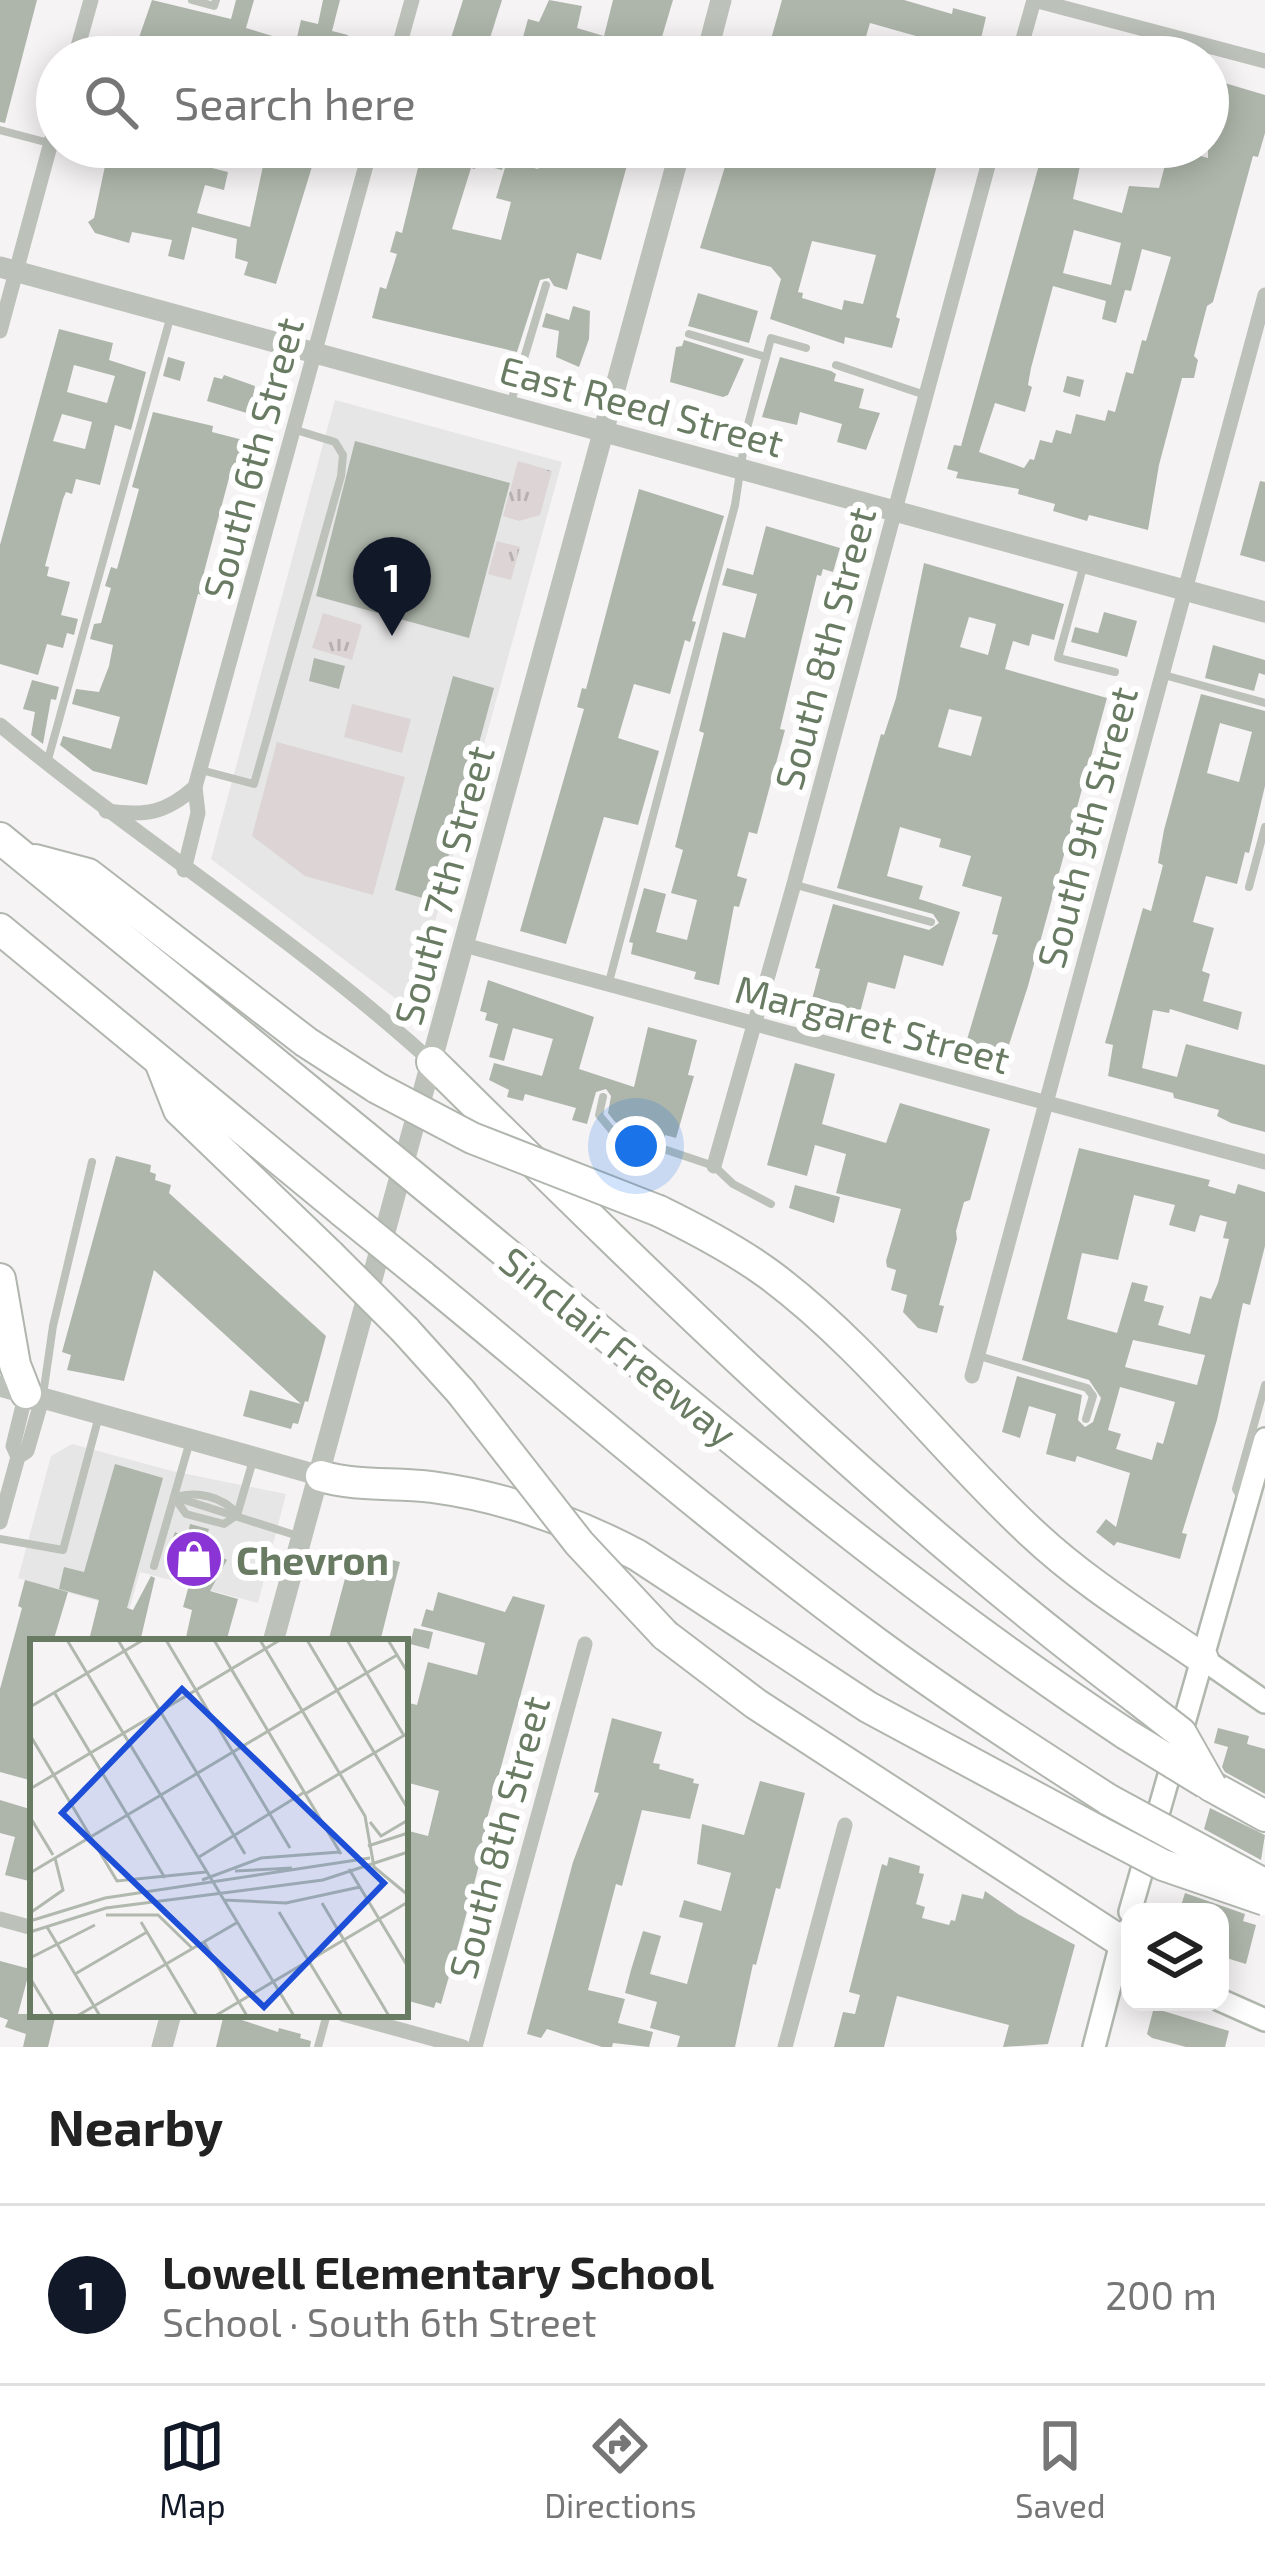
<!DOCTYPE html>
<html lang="en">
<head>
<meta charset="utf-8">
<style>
	body { margin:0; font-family:"Exo 2",sans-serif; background:#f2f2f2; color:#222 }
	.controls { position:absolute; right:36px; bottom:36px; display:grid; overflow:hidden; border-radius:24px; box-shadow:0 6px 30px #0003 }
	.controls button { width:108px; height:108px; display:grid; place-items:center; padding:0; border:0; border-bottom:3px solid #e0e0e0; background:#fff; color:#222; font:60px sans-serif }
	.you { position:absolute; left:636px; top:1146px; width:42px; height:42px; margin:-30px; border:9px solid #fff; border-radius:50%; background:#1a73e8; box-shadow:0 0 0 18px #1a73e833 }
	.badge { display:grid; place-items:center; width:78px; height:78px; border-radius:50%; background:#111827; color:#fff; font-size:39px; font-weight:700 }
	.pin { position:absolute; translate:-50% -99px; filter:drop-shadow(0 3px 6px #0008) }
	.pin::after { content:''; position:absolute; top:63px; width:42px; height:36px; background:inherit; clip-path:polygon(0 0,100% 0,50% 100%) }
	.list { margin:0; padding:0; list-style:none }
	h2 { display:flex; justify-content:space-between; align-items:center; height:156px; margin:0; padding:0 48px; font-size:51px }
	h2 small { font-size:39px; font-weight:400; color:#767676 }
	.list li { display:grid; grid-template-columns:78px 1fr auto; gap:36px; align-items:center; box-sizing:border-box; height:180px; padding:0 48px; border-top:3px solid #e0e0e0 }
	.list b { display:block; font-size:45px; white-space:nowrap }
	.list p { margin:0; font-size:39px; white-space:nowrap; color:#767676 }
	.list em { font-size:39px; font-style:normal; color:#767676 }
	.icon { flex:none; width:66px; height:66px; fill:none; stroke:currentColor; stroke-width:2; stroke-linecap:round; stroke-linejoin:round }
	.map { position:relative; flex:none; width:1265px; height:2047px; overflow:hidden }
	.search { position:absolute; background:#fff; box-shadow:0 6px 30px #0003; left:36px; right:36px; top:36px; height:132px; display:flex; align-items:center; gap:30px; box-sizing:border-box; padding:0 42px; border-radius:66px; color:#767676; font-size:45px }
	.sheet { height:336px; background:#fff }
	nav { display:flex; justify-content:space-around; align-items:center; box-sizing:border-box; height:168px; border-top:3px solid #e0e0e0; background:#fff; font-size:33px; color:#767676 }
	nav a { display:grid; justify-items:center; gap:6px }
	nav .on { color:#111827 }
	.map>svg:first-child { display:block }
	.built { fill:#e6e6e6 }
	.grass { fill:url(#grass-tufts) }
	.pitch { fill:#dcd4d5 }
	.building { fill:#aeb6ab; fill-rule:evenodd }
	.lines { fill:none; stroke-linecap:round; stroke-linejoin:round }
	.secondary-casing { stroke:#b0b7ad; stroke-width:26 }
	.motorway-casing { stroke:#b0b6ae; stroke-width:34 }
	.service { stroke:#bcc2ba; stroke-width:8 }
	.minor { stroke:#bcc2ba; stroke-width:15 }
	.tertiary { stroke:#bcc2ba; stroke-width:21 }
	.secondary { stroke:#fff; stroke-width:21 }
	.motorway { stroke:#fff; stroke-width:30 }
	.motorway-bridge-casing { stroke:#b0b6ae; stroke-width:34; stroke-linecap:butt }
	.motorway-bridge { stroke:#fff; stroke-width:30 }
	.labels { text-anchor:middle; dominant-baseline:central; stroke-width:12; stroke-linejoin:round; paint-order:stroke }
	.street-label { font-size:39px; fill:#697b63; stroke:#fff }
	.poi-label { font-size:39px; font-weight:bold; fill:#697b63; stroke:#fff; text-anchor:start }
	.inset-road { fill:none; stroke:#b1b8ae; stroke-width:3 }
	.view { fill:#1d4ed8; fill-opacity:0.15; stroke:#1d4ed8; stroke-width:6 }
	.inset-edge { fill:none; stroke:#697b63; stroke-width:6 }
</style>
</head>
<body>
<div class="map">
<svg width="1265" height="2047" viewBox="0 0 1265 2047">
	<defs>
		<pattern id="grass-tufts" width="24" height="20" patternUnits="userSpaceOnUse" patternTransform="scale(3)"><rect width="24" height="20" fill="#dcd4d5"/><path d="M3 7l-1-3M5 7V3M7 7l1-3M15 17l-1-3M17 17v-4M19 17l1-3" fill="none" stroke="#b6b1b0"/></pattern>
	</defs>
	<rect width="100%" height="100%" fill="#f6f3f5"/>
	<g class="built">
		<path d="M335 400 562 462 417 987 408 999 399 1001 211 859Z"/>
		<path d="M72 1444 172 1471 286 1494 258 1603 140 1572 129 1610 18 1578 51 1456Z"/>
	</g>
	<g class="grass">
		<path d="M518 461 552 471 540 515 519 521 503 516Z"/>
		<path d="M497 541 520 547 511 580 488 574Z"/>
		<path d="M323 613 362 625 352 660 312 648Z"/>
	</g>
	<g class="pitch">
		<path d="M352 704 411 719 402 753 344 737Z"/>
		<path d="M277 742 405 777 373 895 305 876 252 836Z"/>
	</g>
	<g class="building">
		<path d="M0 0H37L5 123 0 122Z"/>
		<path d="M152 0 231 19 236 0H254L246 28 276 37 271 56 242 47 240 57H222L224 45 216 40 209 44 205 57H144L135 49Z"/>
		<path d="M323 0H340L332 31 348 35 342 57H318L295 46 301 20 318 24Z"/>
		<path d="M463 0H502L484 57H445Z"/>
		<path d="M549 0 582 6 577 28 604 36 613 0H673L656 57H529L533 40 523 37 528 19 539 22Z"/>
		<path d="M782 0H904L952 14 953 8 986 17 979 47 970 44 966 57H918L923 38 870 23 860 57H766Z"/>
		<path d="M1208 78 1265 95V133L1258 157 1253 156 1213 302 1207 306 1194 356 1198 360 1194 378H1182L1159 465 1148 530 1089 515 1087 521 1053 511 1055 504 1018 494 1019 489 956 478 958 472 947 469 954 445 961 446 1044 147H1084L1073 199 1122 213 1129 186 1159 188 1166 161 1133 151 1134 147H1168L1208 158ZM1074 230 1121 243 1111 285 1063 273ZM1142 249 1171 257 1146 341 1142 340 1133 374 1126 372 1115 412 1108 410 1105 421 1076 414 1071 434 1056 430 1052 443 1040 440 1034 460 1030 459 1024 468 979 452 995 403 1025 412 1032 387 1028 385 1031 368 1053 286 1106 301 1102 319 1116 323 1125 290 1131 291Z"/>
		<path d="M109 147H196L192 163 228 172 224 190 205 185 197 213 250 227 267 147H318L276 284 244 275 248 262 235 258 237 239 192 227 184 260 168 256 172 240 132 232 129 243 95 233 88 222 94 218Z"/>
		<path d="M423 147H492L491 151 506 155 502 170 476 163 475 169 471 168 452 229 501 240 511 202 496 198 507 161 538 169 543 153 562 159 564 147H632L601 260 577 253 567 290 554 286 549 278 540 280 517 352 372 318 380 287 386 289 397 254 390 252 396 231 402 233Z"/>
		<path d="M731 147H942L896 317 900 319 892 348 845 337 844 344 770 319 781 279 771 267 700 248ZM812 241 876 255 863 304 844 300 842 310 802 298 803 293 798 292Z"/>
		<path d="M698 293 758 311 749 343 688 326Z"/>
		<path d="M573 306 590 311 589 339 579 367 556 357 559 331 542 327 546 313 569 320Z"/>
		<path d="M59 329 113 343 109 360 146 372 131 430 115 425 100 485 76 479 72 494 66 492 63 499 45 566 49 567 47 576 70 582 61 615 78 619 74 635 67 633 63 648 47 644 38 675 0 664V545ZM74 365 115 376 107 403 67 392ZM62 414 92 422 85 449 53 441Z"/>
		<path d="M684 340 744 359 728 395 723 397 670 382 676 347 682 346Z"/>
		<path d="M168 357 185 362 180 381 163 376Z"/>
		<path d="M780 357 831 371 836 374 834 381 864 389 859 408 880 413 866 450 837 442 842 424 800 412 797 425 762 417Z"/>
		<path d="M224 375 255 386 250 414 207 401 214 377 222 379Z"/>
		<path d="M1067 376 1084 380 1080 397 1063 392Z"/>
		<path d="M153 412 213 426 212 432 243 440 236 480 229 478 204 572 208 573 202 595 198 594 147 785 93 771 60 745 63 736 111 749 120 717 72 704 76 689 99 692 109 666 113 645 90 639 94 624 101 623 111 588 105 586 111 567 117 569 139 489 132 487Z"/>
		<path d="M355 441 510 483 469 638 316 596Z"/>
		<path d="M1260 481 1265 482V562L1240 555Z"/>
		<path d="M639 489 724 516 692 621 696 622 690 642 685 640 670 694 634 684 618 738 659 751 638 825 604 817 566 944 520 931 584 709 577 707 582 688 586 689Z"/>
		<path d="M766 526 840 548 833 572 823 569 821 576 817 575 780 729 785 730 757 834 749 832 737 876 747 879 739 907 734 906 719 985 694 979 696 972 631 954 633 943 629 942 644 888 666 894 656 932 687 940 697 900 671 893 683 850 675 847 704 733 699 731 723 632 745 638 757 594 722 585 727 568 753 575Z"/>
		<path d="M924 563 1064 604 1054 640 1032 634 1029 646 1013 641 1005 669 1107 698 1028 986 1006 1054 996 1052 995 1057 976 1052 977 1046 966 1043 998 935 992 934 1002 897 962 886 971 856 939 847 941 839 900 827 887 876 923 886 919 899 960 912 943 966 904 955 895 989 868 982 858 1020 810 1007 820 969 815 968 833 904 929 930 939 923 933 914 837 888 881 734 884 735 896 698ZM969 617 996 624 988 655 960 647ZM949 709 982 717 971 756 938 747Z"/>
		<path d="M1104 612 1137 621 1127 657 1071 642 1075 627 1098 633Z"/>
		<path d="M1213 645 1265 660V675L1259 673 1254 691 1205 678Z"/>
		<path d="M314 658 345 666 339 689 309 681Z"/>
		<path d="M453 676 494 688 436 902 395 890Z"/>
		<path d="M32 680 59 687 56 700 51 699 43 744 31 735 35 712 23 709Z"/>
		<path d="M1201 694 1265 711V786L1249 853 1245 852 1237 884 1206 876 1193 922 1214 928 1202 971 1210 974 1203 1001 1242 1012 1238 1030 1170 1009 1169 1013 1153 1010 1142 1068 1177 1077 1186 1044 1265 1065V1132L1231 1123 1217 1116 1219 1110 1174 1098 1173 1093 1108 1076 1113 1045 1105 1043 1143 908 1151 911 1163 865 1158 863 1164 830ZM1220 723 1252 732 1239 782 1207 773Z"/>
		<path d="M488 980 594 1017 579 1069 634 1087 648 1027 697 1040 688 1075 694 1076 676 1138 665 1135 664 1139 615 1122 608 1113 611 1096 606 1089 596 1092 587 1124 572 1120 576 1108 525 1094 523 1101 507 1097 509 1090 489 1080 494 1063 542 1076 553 1039 513 1028 504 1061 489 1057 498 1024 485 1020 487 1013 480 1011Z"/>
		<path d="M795 1063 835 1074 822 1124 886 1143 900 1103 990 1129 970 1200 964 1202 956 1231 957 1239 939 1305 944 1306 937 1333 918 1328 903 1312 907 1295 891 1290 896 1270 887 1267 886 1261 901 1209 836 1193 846 1154 815 1145 807 1176 767 1165Z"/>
		<path d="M1079 1148 1210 1180 1208 1186 1235 1194 1238 1184 1265 1192V1246L1250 1305 1243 1303 1217 1420 1182 1533 1187 1534 1180 1559 1117 1542 1114 1546 1096 1532 1106 1519 1116 1527 1130 1473 1077 1456 1075 1462 1046 1454 1056 1414 1029 1406 1020 1438 1002 1432 1017 1376 1082 1395 1078 1420 1085 1427 1093 1422 1101 1398 1089 1380 1022 1360ZM1134 1195 1175 1205 1169 1225 1195 1232 1200 1215 1227 1222 1223 1238 1229 1239 1218 1283 1211 1299 1200 1296 1190 1334 1158 1325 1164 1306 1144 1301 1148 1286 1132 1282 1117 1333 1067 1319 1082 1253 1118 1260ZM1133 1340 1205 1355 1197 1385 1125 1367ZM1120 1387 1175 1402 1163 1444 1157 1442 1152 1460 1116 1449 1121 1434 1108 1430Z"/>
		<path d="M116 1156 151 1165 150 1172 156 1174 155 1180 171 1185 169 1193 326 1336 308 1402 305 1401 298 1424 293 1423 291 1429 243 1416 250 1390 301 1404 154 1270 124 1381 67 1370 71 1355 62 1352Z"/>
		<path d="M795 1185 840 1197 834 1223 789 1208Z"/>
		<path d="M115 1464 163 1478 127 1608 133 1610 151 1576 155 1578 140 1642H113L90 1636 99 1600 59 1589 64 1567 84 1572Z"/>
		<path d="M190 1524 209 1529 204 1547 227 1560 210 1591 238 1599 226 1642H185L192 1610 183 1607 192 1574 165 1559 175 1532 187 1538Z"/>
		<path d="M358 1551 400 1562 380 1642H328L350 1560 355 1562Z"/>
		<path d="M25 1580 68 1592 53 1642H33V1781L0 1772V1689L22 1608 18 1606Z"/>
		<path d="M438 1592 505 1612 513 1596 545 1605 485 1826V1842L459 1942 441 2004 436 2002 434 2008 405 2000V1830L428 1836 439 1791 405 1782 409 1723 405 1722V1702L417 1705 428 1662 477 1675 485 1643 421 1626 426 1609 433 1611Z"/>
		<path d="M414 1628 433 1632 429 1649 410 1644Z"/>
		<path d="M612 1718 662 1732 653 1763 660 1764 659 1769 694 1779 693 1783 699 1784 690 1819 642 1810 622 1886 616 1884 588 1990 625 1999 618 2023 653 2032 649 2047 613 2043 612 2047H602L547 2029 541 2038 527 2034 573 1862 599 1793 594 1792Z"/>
		<path d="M1218 1728 1249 1736 1247 1744 1265 1749V1794L1225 1772 1222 1767 1228 1747 1214 1743Z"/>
		<path d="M760 1781 805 1793 780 1889 776 1888 756 1965 753 1964 735 2047H677L680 2036 650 2028 657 2002 625 1993 631 1970 643 1931 661 1936 650 1974 687 1984 703 1923 679 1917 684 1900 721 1911 731 1873 697 1864 702 1824 744 1835Z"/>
		<path d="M0 1800 33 1810V1882L5 1875 15 1837 0 1833Z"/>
		<path d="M1210 1808 1265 1835 1261 1860 1204 1829Z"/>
		<path d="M889 1857 920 1866 919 1873 924 1874 916 1904 925 1907 922 1918 949 1925 951 1920 955 1921 962 1894 983 1899 985 1891 1018 1914 1075 1945 1048 2044 1003 2047 1009 2025 897 1996 884 2047H834L843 2012 855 2014 860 1995 849 1992 882 1864 887 1866Z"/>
		<path d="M1185 1893 1245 1914 1243 1921 1256 1925 1246 1964 1220 1956V1912H1179Z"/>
		<path d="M0 1961 30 1969 18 2014H56L48 2047H23L26 2034 5 2027 8 2020 0 2017Z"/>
		<path d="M1160 2010 1229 2031 1225 2047H1186L1152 2038 1147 2034 1153 2011Z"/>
		<path d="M224 2014 278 2032 279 2028 301 2034 300 2038 311 2041 310 2047H216Z"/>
	</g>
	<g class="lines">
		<g class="secondary-casing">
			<g id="secondary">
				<path d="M1203 1659 1265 1702"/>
				<path d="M1130 1912 1265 1439"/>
				<path d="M1220 2000 1265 2020"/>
				<path d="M1094 2047 1124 1932"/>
			</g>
		</g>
		<g class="motorway-casing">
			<g id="motorway">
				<path d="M0 838 363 1135"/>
				<path d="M35 860 88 874 306 1042 377 1088"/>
				<path d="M0 929 342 1211"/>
				<path d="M432 1062C657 1284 883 1508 1136 1698"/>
				<path d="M161 1064 179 1110 330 1255"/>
				<path d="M442 1200C666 1384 884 1574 1126 1734"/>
				<path d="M659 1211C698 1230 736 1250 770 1275 869 1349 943 1451 1033 1534 1084 1582 1145 1619 1203 1659"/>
				<path d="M421 1275C571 1398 718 1526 875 1642 951 1698 1030 1749 1109 1800"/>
				<path d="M0 1279 15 1365 26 1393"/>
				<path d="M405 1330 461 1392"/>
				<path d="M321 1476C357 1487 394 1482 432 1487 506 1497 571 1520 637 1555L868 1707 1100 1832"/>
				<path d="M665 1635 756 1704 1122 1942"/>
				<path d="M1211 1786 1265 1816"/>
			</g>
		</g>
		<g class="service">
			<path d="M192 0 214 6 216 0"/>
			<path d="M81 42 132 57"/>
			<path d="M213 57 216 48"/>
			<path d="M0 130 49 143"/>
			<path d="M766 357 771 338 806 348"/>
			<path d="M836 365 925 395"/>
			<path d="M510 405 546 285"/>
			<path d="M1084 564 1058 658 1115 672"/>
			<path d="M1164 675 1265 703"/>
			<path d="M47 763 171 315"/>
			<path d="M201 770 254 784 341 476 343 455 335 442 296 430"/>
			<path d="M796 885 931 922"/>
			<path d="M1249 887 1265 827"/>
			<path d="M609 982 735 505 746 432 766 357 689 334"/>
			<path d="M603 1097 599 1115 613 1132 714 1166 733 1184 771 1204"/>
			<path d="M979 1356 1087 1388 1093 1396 1086 1419"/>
			<path d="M43 1395 53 1326 92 1162"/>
			<path d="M174 1497 186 1514 224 1524 237 1515 254 1457"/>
			<path d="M175 1497 298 1536"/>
			<path d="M175 1497C197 1491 222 1496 237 1514"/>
			<path d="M1241 1498 1236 1489 1265 1385"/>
			<path d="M0 1539 63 1550 99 1416"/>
			<path d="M154 1566 190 1441"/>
			<path d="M318 2047 327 2014"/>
		</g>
		<g class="minor">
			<path d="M1034 0 1265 61"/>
			<path d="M75 57 91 0"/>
			<path d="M396 57 412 0"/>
			<path d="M1018 57 1034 0"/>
			<path d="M0 331 57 120"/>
			<path d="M0 725C141 842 297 939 432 1062"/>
			<path d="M106 811C145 816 165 814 195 787"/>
			<path d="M184 870 198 813 195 787 371 147"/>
			<path d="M464 945 1265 1162"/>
			<path d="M714 1166 794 884 993 147"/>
			<path d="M972 1376 1265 295"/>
			<path d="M18 1457 13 1446 26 1393"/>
			<path d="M0 1522 18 1457 27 1451 42 1399"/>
			<path d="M0 1919 33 1928"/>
			<path d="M343 2014 463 2047"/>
			<path d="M475 2047 585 1644"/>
			<path d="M785 2047 845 1825"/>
		</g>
		<g class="tertiary">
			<path d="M706 57 721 0"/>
			<path d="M0 267 1265 612"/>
			<path d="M0 1386 321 1476"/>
			<path d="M273 1642 681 147"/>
			<path d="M162 2047 171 2014"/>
		</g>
		<use href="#secondary" class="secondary"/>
		<use href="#motorway" class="motorway"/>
		<g class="motorway-bridge-casing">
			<g id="motorway-bridge">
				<path d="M377 1088 472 1138 659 1211"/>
				<path d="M363 1135 442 1200"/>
				<path d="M342 1211 421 1275"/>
				<path d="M330 1255 405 1330"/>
				<path d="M461 1392 579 1543 665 1635"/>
				<path d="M1136 1698 1181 1733 1211 1786"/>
				<path d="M1126 1734 1206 1783"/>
				<path d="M1109 1800 1262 1883"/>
				<path d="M1100 1832 1163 1865 1265 1900"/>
			</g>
		</g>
		<use href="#motorway-bridge" class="motorway-bridge"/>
	</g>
	<defs>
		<g id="shop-disc" transform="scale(3)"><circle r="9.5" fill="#8a34d5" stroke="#fff"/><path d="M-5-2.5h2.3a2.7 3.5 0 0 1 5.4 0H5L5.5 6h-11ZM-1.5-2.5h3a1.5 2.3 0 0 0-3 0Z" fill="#fff"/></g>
	</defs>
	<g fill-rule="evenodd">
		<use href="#shop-disc" x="194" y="1559"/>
	</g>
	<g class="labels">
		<g class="street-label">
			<text transform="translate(642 405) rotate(15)">East Reed Street</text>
			<text transform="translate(252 458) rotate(-75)">South 6th Street</text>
			<text transform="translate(824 648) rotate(-75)">South 8th Street</text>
			<text transform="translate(1086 827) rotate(-75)">South 9th Street</text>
			<text transform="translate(443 885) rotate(-75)">South 7th Street</text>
			<text transform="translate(873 1023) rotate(15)">Margaret Street</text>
			<text transform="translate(619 1346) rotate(39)">Sinclair Freeway</text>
			<text transform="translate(498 1837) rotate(-75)">South 8th Street</text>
		</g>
		<g class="poi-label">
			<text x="236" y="1559">Chevron</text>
		</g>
	</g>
	<g transform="translate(30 1639)">
		<rect width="378" height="378" fill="#f6f3f5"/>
		<path class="inset-road" d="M37 1 264 377M88 1 215 215M136 1 260 209M184 1 311 215M230 1 335 177 344 228 378 256M277 1 378 170M317 1 373 95M358 1 378 34M24 53 135 239M0 68 113 1M272 72 367 16M0 96 87 242 176 233M0 150 250 1M275 155 378 94M0 178 23 216M340 183 351 197 378 181M338 207 378 194M169 218 273 154M319 230 378 328M205 232 262 229M0 234 287 63M172 241 231 219 310 213M194 261 256 264 330 248M292 264 359 377M249 273 312 377M0 274 33 251 25 219M76 276H128L162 309M0 282 75 259 340 219M111 283 167 377M17 288 70 377M0 293 76 269 293 241 378 213M174 303 217 377M0 319 65 286M45 335 117 293M0 339 23 377M47 377 208 283M185 377 378 263"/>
		<path class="view" d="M152 50 354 244 234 368 32 174Z"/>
		<rect width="378" height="378" class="inset-edge"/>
	</g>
</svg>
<div class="controls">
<button><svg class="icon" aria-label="layers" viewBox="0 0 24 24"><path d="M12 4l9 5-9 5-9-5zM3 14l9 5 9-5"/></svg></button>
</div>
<div class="you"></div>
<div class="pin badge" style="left:392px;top:636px">1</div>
<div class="search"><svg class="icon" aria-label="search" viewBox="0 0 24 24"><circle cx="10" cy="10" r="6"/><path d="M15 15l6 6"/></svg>Search here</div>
</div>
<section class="sheet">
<h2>Nearby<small></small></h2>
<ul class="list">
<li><span class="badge">1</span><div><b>Lowell Elementary School</b><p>School · South 6th Street</p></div><em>200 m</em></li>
</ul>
</section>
<nav>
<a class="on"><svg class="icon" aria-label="map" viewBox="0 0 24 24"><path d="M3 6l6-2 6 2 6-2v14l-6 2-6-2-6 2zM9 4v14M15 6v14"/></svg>Map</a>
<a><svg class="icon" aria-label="directions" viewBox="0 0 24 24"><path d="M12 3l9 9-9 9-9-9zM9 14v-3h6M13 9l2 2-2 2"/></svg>Directions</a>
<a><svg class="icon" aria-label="saved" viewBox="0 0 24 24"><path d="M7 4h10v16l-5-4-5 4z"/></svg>Saved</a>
</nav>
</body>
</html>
